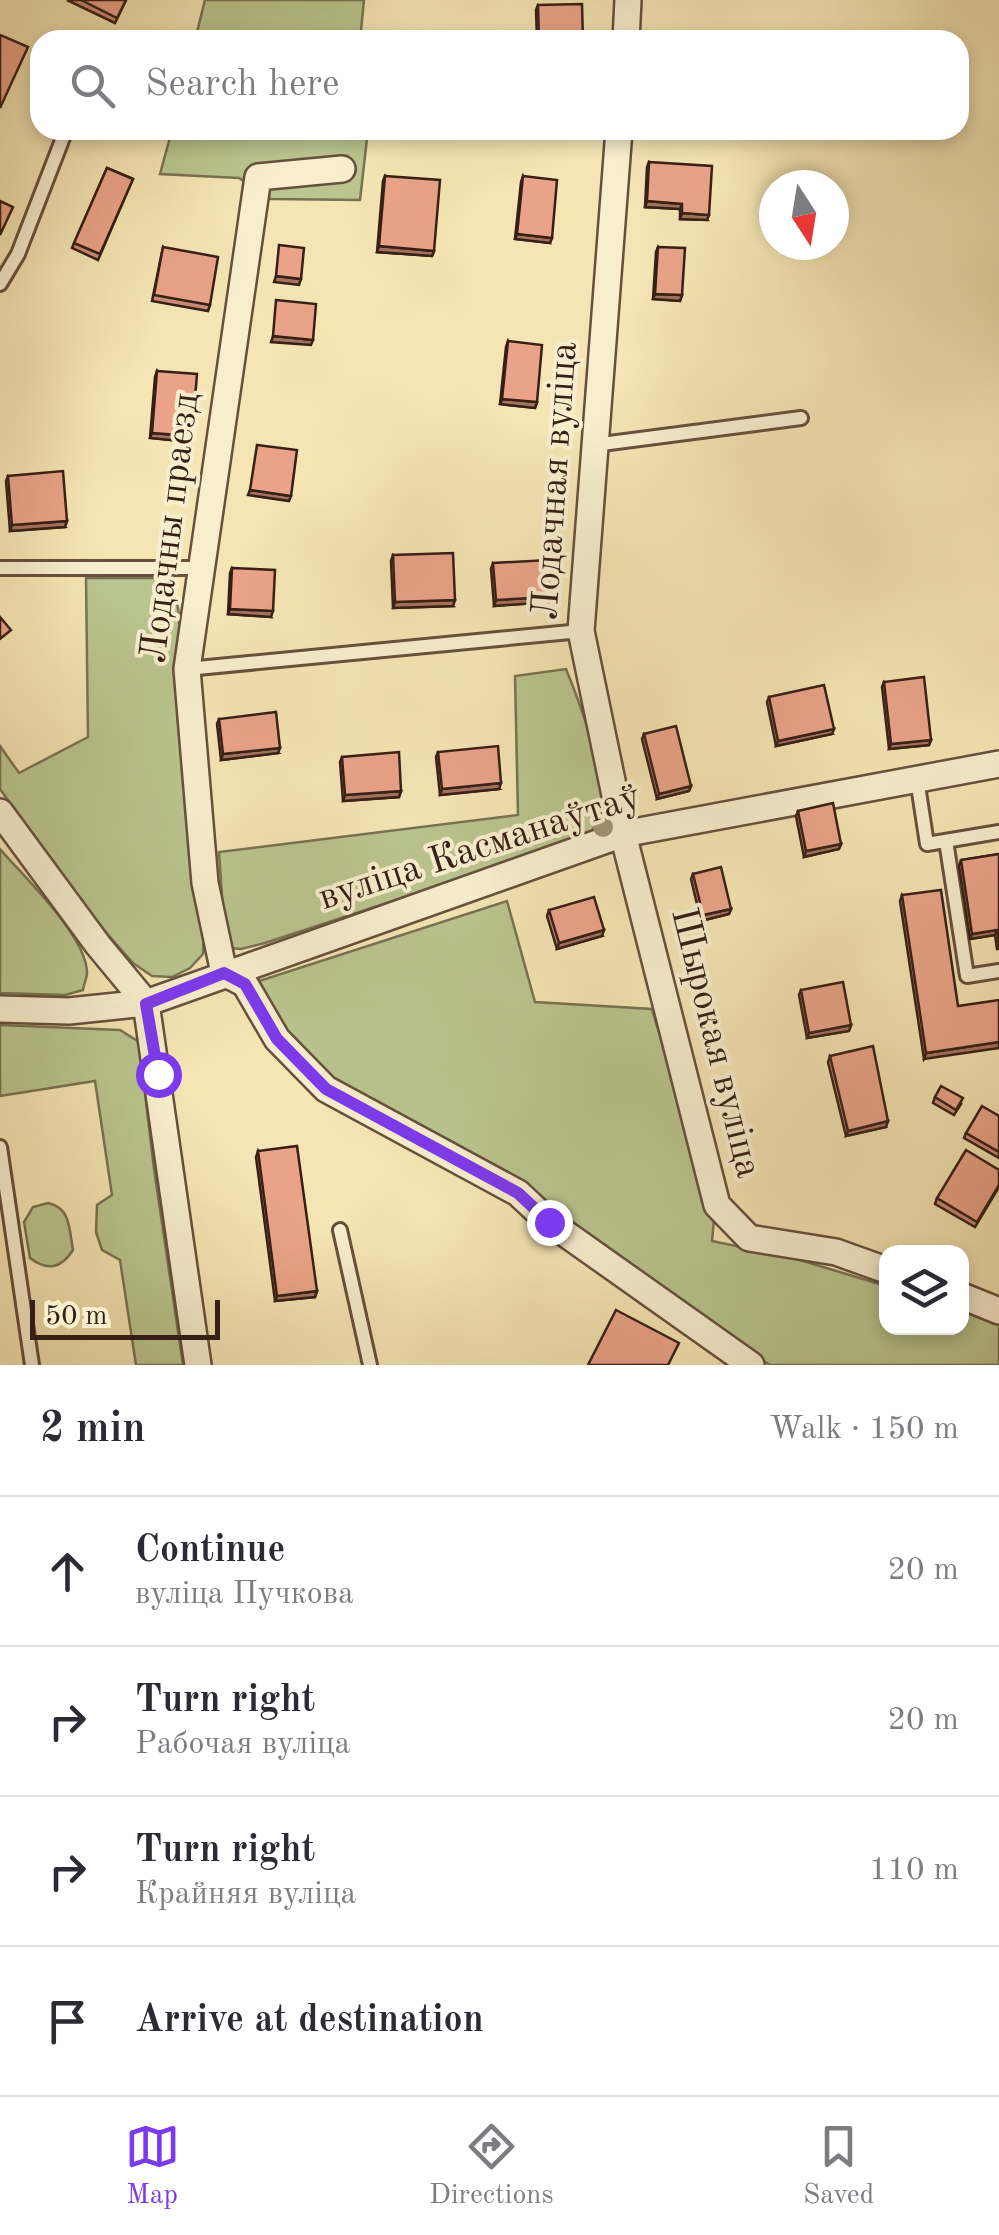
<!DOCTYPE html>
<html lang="en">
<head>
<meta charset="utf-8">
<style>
	body { margin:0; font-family:"Old Standard TT",serif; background:#f7f7f7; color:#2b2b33 }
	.controls { position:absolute; right:30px; bottom:30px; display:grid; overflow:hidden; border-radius:20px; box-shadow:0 5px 15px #0003 }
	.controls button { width:90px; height:90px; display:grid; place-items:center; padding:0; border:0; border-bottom:2px solid #e1e1e2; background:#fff; color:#2b2b33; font:50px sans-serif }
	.compass { position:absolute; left:759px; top:170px; width:90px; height:90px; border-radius:50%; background:#fff; box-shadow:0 5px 15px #0003; rotate:168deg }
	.scale { position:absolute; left:30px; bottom:25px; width:190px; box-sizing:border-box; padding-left:10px; border:5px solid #361f15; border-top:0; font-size:28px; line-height:35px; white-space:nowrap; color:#361f15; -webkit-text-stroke:8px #f8eece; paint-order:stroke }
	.stop { position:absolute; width:30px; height:30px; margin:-22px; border:8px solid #7c3aed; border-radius:50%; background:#fff }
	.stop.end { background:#7c3aed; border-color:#fff; box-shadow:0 2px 10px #0008 }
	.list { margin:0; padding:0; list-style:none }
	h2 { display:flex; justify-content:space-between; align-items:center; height:130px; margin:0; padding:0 40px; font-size:42px }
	h2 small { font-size:32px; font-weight:400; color:#7c7c81 }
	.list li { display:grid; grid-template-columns:65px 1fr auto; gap:30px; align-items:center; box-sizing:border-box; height:150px; padding:0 40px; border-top:2px solid #e1e1e2 }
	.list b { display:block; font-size:38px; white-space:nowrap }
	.list p { margin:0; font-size:32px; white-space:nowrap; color:#7c7c81 }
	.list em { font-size:32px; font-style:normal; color:#7c7c81 }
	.icon { flex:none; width:55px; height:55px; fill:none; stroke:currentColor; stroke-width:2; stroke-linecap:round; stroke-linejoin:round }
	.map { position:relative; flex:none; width:999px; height:1365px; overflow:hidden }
	.search { position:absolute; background:#fff; box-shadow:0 5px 15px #0003; left:30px; right:30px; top:30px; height:110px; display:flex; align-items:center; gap:25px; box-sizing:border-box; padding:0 35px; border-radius:30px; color:#7c7c81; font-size:38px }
	.sheet { height:730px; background:#fff }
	nav { display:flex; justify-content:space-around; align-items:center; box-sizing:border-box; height:140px; border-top:2px solid #e1e1e2; background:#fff; font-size:28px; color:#7c7c81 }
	nav a { display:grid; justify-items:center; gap:5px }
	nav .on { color:#7c3aed }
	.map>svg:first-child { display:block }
	.green { fill:#bac58f; stroke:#787252; stroke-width:2.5 }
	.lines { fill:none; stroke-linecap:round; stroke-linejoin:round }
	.service-casing { stroke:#66503d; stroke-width:18 }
	.minor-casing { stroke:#66503d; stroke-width:30 }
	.service { stroke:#f8eece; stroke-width:12 }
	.minor { stroke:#f8eece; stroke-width:25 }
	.tree { fill:#a29471 }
	.wall { fill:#c98c76; stroke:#361f15; stroke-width:2.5 }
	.shaded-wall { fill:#a47260; stroke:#361f15; stroke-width:2.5 }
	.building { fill:#eaa389; stroke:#361f15; stroke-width:2.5 }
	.route { stroke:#7c3aed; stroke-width:12 }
	.labels { text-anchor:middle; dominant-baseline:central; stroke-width:8; stroke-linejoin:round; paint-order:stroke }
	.street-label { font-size:38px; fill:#361f15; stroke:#f8eece }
</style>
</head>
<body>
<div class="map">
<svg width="999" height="1365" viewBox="0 0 999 1365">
	<rect width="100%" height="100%" fill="#f5e5b4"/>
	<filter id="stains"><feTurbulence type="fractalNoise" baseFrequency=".002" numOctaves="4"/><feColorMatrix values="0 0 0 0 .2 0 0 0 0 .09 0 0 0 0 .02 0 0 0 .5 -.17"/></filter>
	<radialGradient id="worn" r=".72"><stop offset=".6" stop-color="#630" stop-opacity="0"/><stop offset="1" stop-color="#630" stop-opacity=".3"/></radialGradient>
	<g class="green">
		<path d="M205 0H364L360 40H195Z"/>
		<path d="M172 130H368L360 200 271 199 239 178 160 174Z"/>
		<path d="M86 578H163C186 601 178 633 178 665 177 752 191 838 204 925L203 954 190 968 172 977 152 976 133 963 95 920 0 789V746L19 773 88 737Z"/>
		<path d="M566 669C578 698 606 774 603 803 601 818 596 827 585 838L265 943 241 949 230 948 225 941 219 852 518 815 515 676Z"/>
		<path d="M0 849C24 877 88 937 87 974 87 976 83 988 83 990L65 995 0 993Z"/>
		<path d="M507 901 535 1002 652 1009 714 1220 712 1241 790 1257 886 1286V1328H962V1308L999 1324V1365H770L328 1082 281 1029 256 982Z"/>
		<path d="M0 1025 120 1030 139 1042 154 1169 183 1365H136L120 1260 102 1250 96 1232 97 1205 112 1195 95 1081 0 1096Z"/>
		<path d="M48 1203C71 1208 69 1229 73 1250 61 1269 47 1271 30 1258L24 1222 33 1207Z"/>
	</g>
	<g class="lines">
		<g class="service-casing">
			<g id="service">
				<path d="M0 284 18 254 66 130"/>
				<path d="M594 445 801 418"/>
				<path d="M0 568H201"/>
				<path d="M187 669 581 631"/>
				<path d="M917 779 927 844 999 832"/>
				<path d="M946 841 967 976 999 971"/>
				<path d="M0 1147 32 1365"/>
				<path d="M340 1230 370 1365"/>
			</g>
		</g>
		<g class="minor-casing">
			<g id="minor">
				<path d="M626 40 628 0"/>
				<path d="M619 130 581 631 623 834 717 1205 749 1238 836 1252 886 1270"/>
				<path d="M0 812 98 945 146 1003 198 1365"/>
				<path d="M224 973 205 883 187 669 258 177 342 169"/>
				<path d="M224 973 245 984 277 1039 326 1089 518 1193 549 1222 751 1365"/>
				<path d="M0 1009 69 1011 146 1003 623 834 999 764"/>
				<path d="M962 1296 999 1311"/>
			</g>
		</g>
		<use href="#service" class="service"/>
		<use href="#minor" class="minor"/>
	</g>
	<circle class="tree" cx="603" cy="827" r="10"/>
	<g class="wall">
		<path d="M67 0H126L115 23Z"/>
		<path d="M538 5 583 40H537L536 10Z"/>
		<path d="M649 162 707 220 680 219V209L645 207 647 167Z"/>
		<path d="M107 168 133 179 98 260 72 248Z"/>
		<path d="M385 176 434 251 432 256 377 252 383 181Z"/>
		<path d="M523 176 550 243 515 239 521 182Z"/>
		<path d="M163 247 210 305 208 311 152 301Z"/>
		<path d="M658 247 682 295 680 301 653 299 656 252Z"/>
		<path d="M508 341 537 402 535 408 500 404 506 347Z"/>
		<path d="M157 371 192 436 190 442 150 438 155 377Z"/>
		<path d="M8 476 65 527 10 531 6 481Z"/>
		<path d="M393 555 453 606 393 608 391 561Z"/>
		<path d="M493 563 551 597 549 602 494 606 491 569Z"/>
		<path d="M232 568 271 617 228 614 230 573Z"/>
		<path d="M884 682 931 740 929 745 889 749 882 687Z"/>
		<path d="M769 697 832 734 776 746 767 702Z"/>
		<path d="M219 719 278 753 221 760 217 724Z"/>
		<path d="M644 734 691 786 689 791 657 799 642 739Z"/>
		<path d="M438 752 499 789 440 795 436 757Z"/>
		<path d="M342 757 401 791 399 797 343 801 340 762Z"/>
		<path d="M798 811 841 844 839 849 804 857 796 816Z"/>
		<path d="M999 854V949H997L995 935 970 939 959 866 961 860Z"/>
		<path d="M693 874 731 909 729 914 701 921 691 879Z"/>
		<path d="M902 895 958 1006 924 1059 900 901Z"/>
		<path d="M549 910 602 936 557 949 547 916Z"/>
		<path d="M801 990 851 1025 849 1031 807 1038 799 995Z"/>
		<path d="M830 1056 886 1127 846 1136 828 1062Z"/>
		<path d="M935 1097 961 1104 954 1115 933 1103Z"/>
		<path d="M999 1116V1158L964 1138 966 1133Z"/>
		<path d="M258 1151 317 1291 315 1297 275 1301 256 1157Z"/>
		<path d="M999 1170V1187L975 1227 935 1204 937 1198Z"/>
	</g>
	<g class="shaded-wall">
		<path d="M647 201 682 204 680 209 645 207Z"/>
		<path d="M682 213 709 215 707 220 680 219Z"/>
		<path d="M517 234 552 238 550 243 515 239Z"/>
		<path d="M379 246 434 251 432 256 377 252Z"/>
		<path d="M276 276 301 279 299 285 274 282Z"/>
		<path d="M655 294 682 295 680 301 653 299Z"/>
		<path d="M273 336 313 340 311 345 271 342Z"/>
		<path d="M502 399 537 402 535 408 500 404Z"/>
		<path d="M152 433 192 436 190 442 150 438Z"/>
		<path d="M250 490 291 496 289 501 248 495Z"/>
		<path d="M67 521 65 527 10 531 12 525Z"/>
		<path d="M551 597 549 602 494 606 496 600Z"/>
		<path d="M455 600 453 606 393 608 395 602Z"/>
		<path d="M230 609 273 611 271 617 228 614Z"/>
		<path d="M834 729 832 734 776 746 778 741Z"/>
		<path d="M931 740 929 745 889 749 891 744Z"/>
		<path d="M280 748 278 753 221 760 223 754Z"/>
		<path d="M501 783 499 789 440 795 442 789Z"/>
		<path d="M691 786 689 791 657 799 659 794Z"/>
		<path d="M401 791 399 797 343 801 345 795Z"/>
		<path d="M841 844 839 849 804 857 806 851Z"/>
		<path d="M731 909 729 914 701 921 703 915Z"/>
		<path d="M604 930 602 936 557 949 559 943Z"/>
		<path d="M997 930 995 935 970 939 972 934Z"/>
		<path d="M851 1025 849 1031 807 1038 809 1033Z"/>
		<path d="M999 1042V1048L924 1059 926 1053Z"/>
		<path d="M888 1121 886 1127 846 1136 848 1131Z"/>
		<path d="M317 1291 315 1297 275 1301 277 1296Z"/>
	</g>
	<g class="building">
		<path d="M81 0H126L117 18Z"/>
		<path d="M582 4 583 40H539L538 5Z"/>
		<path d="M0 35 28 47 0 108Z"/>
		<path d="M649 162 712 166 709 215 682 213V204L647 201Z"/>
		<path d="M107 168 133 179 100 254 74 243Z"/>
		<path d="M385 176 440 180 434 251 379 246Z"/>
		<path d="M523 176 557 180 552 238 517 234Z"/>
		<path d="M0 201 13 207 0 235Z"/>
		<path d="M279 245 304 248 301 279 276 276Z"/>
		<path d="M163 247 218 257 210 305 154 295Z"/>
		<path d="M658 247 685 248 682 295 655 294Z"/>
		<path d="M276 300 316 304 313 340 273 336Z"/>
		<path d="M508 341 542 345 537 402 502 399Z"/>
		<path d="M157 371 197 374 192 436 152 433Z"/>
		<path d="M257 445 297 450 291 496 250 490Z"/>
		<path d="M63 471 67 521 12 525 8 476Z"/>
		<path d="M453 553 455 600 395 602 393 555Z"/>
		<path d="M548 560 551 597 496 600 493 563Z"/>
		<path d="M232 568 275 570 273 611 230 609Z"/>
		<path d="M0 617 11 630 0 639Z"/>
		<path d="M924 677 931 740 891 744 884 682Z"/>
		<path d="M824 685 834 729 778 741 769 697Z"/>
		<path d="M276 712 280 748 223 754 219 719Z"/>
		<path d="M676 726 691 786 659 794 644 734Z"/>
		<path d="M498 746 501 783 442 789 438 752Z"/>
		<path d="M399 752 401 791 345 795 342 757Z"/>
		<path d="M833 803 841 844 806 851 798 811Z"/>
		<path d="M999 854V944L997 930 972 934 961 860Z"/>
		<path d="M721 867 731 909 703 915 693 874Z"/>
		<path d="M941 890 958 1006 999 1000V1042L926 1053 902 895Z"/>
		<path d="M594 897 604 930 559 943 549 910Z"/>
		<path d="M843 982 851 1025 809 1033 801 990Z"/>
		<path d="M873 1046 888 1121 848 1131 830 1056Z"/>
		<path d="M941 1086 963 1098 956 1110 935 1097Z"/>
		<path d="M982 1106 999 1116V1152L966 1133Z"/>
		<path d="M297 1146 317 1291 277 1296 258 1151Z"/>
		<path d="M966 1150 999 1170V1185L977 1222 937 1198Z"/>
		<path d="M616 1310 679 1343 668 1365H588Z"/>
	</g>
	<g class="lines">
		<path class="route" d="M158 1074 146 1004 224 973 245 984 277 1039 326 1089 518 1193 549 1222"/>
	</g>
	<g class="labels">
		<g class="street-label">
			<text transform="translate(556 481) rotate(-86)">Лодачная вуліца</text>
			<text transform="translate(171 528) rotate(-83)">Лодачны праезд</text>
			<text transform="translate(480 848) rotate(-18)">вуліца Касманаўтаў</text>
			<text transform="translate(715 1043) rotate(76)">Шырокая вуліца</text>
		</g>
	</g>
	<rect width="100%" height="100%" filter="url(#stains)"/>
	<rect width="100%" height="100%" fill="url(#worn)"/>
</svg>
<div class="controls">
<button><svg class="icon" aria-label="layers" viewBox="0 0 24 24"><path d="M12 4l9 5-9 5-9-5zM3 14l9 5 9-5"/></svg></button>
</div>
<svg class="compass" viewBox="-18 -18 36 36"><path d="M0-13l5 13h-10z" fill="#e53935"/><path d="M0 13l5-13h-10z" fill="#7c7c81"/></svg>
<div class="scale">50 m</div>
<div class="stop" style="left:158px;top:1074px"></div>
<div class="stop end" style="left:549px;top:1222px"></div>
<div class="search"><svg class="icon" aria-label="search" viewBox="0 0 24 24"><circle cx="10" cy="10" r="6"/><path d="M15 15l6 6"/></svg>Search here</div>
</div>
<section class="sheet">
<h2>2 min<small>Walk · 150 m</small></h2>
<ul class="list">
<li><svg class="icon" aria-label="ahead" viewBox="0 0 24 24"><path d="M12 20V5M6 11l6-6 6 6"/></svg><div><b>Continue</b><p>вуліца Пучкова</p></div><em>20 m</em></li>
<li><svg class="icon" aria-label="right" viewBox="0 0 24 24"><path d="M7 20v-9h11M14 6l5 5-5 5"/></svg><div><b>Turn right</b><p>Рабочая вуліца</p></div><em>20 m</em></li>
<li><svg class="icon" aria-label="right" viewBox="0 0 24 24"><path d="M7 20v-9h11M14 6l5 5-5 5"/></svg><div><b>Turn right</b><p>Крайняя вуліца</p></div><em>110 m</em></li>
<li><svg class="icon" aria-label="arrive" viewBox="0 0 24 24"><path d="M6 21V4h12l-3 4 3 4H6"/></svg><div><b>Arrive at destination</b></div></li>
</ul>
</section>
<nav>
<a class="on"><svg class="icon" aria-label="map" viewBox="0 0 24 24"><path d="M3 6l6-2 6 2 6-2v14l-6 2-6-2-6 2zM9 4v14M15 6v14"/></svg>Map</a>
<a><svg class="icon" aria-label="directions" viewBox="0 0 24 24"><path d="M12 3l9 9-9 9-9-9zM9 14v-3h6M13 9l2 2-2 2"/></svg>Directions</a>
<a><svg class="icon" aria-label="saved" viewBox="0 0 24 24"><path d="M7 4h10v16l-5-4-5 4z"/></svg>Saved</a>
</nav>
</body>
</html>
